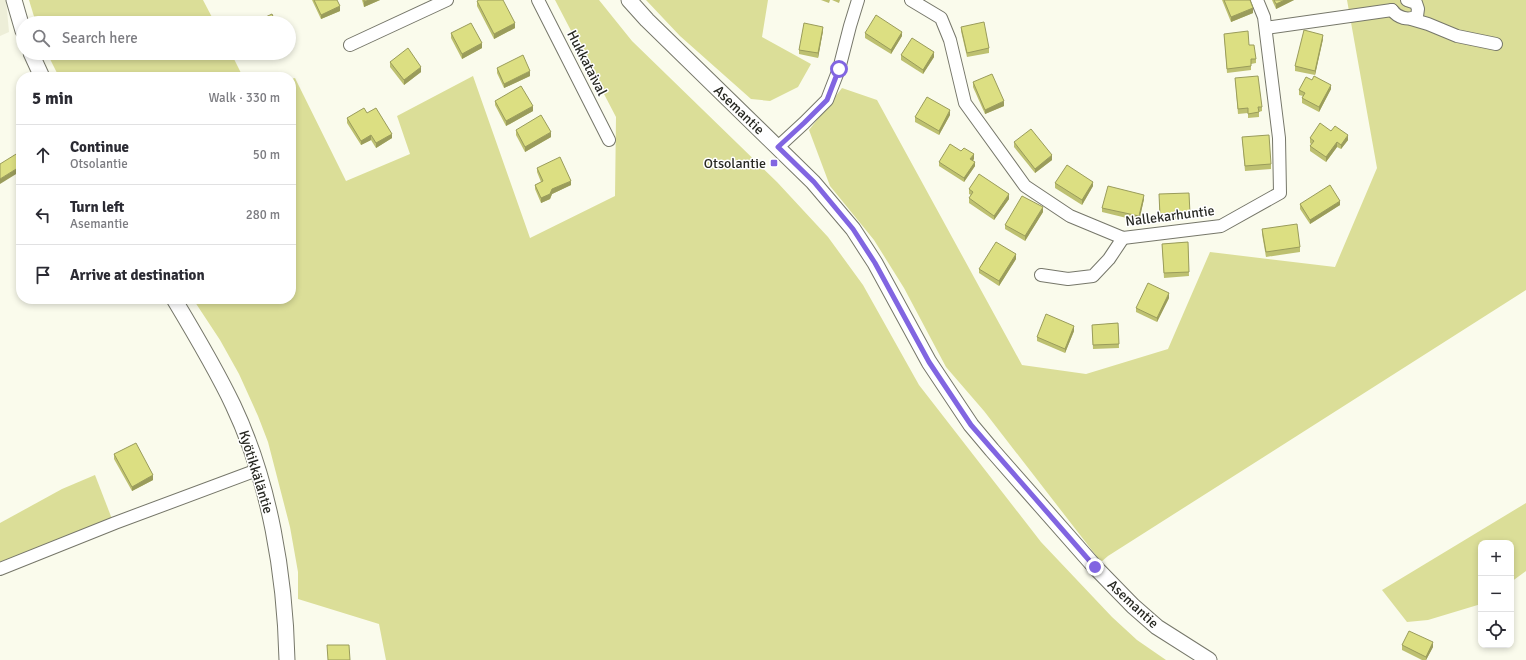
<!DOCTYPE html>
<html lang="en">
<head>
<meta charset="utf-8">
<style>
	body { margin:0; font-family:Signika,sans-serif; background:#f2f2f3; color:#2b2b33 }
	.controls { position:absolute; right:12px; bottom:12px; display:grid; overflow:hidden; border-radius:8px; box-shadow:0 2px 6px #0003 }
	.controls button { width:36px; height:36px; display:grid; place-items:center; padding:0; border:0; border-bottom:1px solid #e1e1e2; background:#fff; color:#2b2b33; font:20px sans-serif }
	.stop { position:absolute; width:12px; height:12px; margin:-9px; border:3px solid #8165e1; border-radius:50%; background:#fff }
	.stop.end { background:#8165e1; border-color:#fff; box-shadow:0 1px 4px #0008 }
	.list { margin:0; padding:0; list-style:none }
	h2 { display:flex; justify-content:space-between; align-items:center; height:52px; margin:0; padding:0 16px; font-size:17px }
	h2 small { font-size:13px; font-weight:400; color:#7c7c81 }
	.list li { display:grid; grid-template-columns:26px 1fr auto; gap:12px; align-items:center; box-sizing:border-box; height:60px; padding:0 16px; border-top:1px solid #e1e1e2 }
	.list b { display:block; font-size:15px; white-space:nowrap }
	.list p { margin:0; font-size:13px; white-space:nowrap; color:#7c7c81 }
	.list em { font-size:13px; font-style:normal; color:#7c7c81 }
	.icon { flex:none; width:22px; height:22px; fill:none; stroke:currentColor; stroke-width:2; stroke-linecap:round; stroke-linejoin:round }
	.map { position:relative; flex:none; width:1526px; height:660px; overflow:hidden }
	.search { position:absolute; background:#fff; box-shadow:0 2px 6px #0003; left:16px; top:16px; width:280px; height:44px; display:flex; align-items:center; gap:10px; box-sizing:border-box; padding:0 14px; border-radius:22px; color:#7c7c81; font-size:15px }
	.panel { position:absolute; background:#fff; box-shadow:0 2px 6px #0003; left:16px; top:72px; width:280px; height:232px; border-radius:16px }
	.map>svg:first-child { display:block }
	.built { fill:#edeed8 }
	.green { fill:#dbde98 }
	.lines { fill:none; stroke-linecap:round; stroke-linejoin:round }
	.minor-casing { stroke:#76776a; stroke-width:14 }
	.major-casing { stroke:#76776a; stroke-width:17 }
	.minor { stroke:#fff; stroke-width:12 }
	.major { stroke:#fff; stroke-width:15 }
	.wall { fill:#bdc070 }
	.shaded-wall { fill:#9a9c5b }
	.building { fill:#dcdf82; stroke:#9a9c5b }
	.route { stroke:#8165e1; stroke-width:5 }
	.poi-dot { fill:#8165e1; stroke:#fff; stroke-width:1.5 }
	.labels { text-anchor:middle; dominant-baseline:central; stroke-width:3; stroke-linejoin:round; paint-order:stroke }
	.street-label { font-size:14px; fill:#282923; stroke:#fff }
	.poi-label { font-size:14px; fill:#282923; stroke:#fff; text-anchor:end }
</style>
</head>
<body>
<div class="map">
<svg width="1526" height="660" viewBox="0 0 1526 660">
	<rect width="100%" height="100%" fill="#fafbec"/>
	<path class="built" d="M0 0H6L9 32 0 36Z"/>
	<g class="green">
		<path d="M29 0H203L215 23H36Z"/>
		<path d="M555 0H599L632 41 777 182 828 237 863 285 919 385 1041 542 1112 617 1137 640 1166 660H386L379 624 298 599V572L290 527 268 442 258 416 239 374 220 340 193 299H291V79L295 78 346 181 410 154 397 116 473 76 530 238 615 196 616 117Z"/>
		<path d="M646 0H768L762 37 811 64 798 87 770 101 751 99 680 36Z"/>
		<path d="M1347 0H1526V290L1108 556 1101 562 984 411 946 367 904 288 874 240 830 186 809 130 842 88 877 100 1022 365 1086 374 1168 349 1210 252 1335 267 1377 168Z"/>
		<path d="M47 53H231L243 77H59Z"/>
		<path d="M95 475 112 519 0 562V523L62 489Z"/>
		<path d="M1526 503V571L1511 582V543H1481V604L1428 620 1407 622 1382 590Z"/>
	</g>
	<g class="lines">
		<g class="minor-casing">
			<g id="minor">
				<path d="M538 0 609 140"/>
				<path d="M911 0 941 18 950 40 965 103 1025 186 1070 216 1123 238 1221 226 1280 193 1279 138 1264 17 1257 0"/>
				<path d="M1392 10C1398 18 1408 21 1417 16L1418 9 1416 3 1407 0"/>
				<path d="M1411 19 1428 24 1457 36 1496 44"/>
				<path d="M1266 28 1392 10"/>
				<path d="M350 45 447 0"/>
				<path d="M778 147 804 123 827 100 839 69 850 26 858 0"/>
				<path d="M1041 275 1068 279 1093 276 1109 259 1123 238"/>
				<path d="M0 569 115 523 257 470"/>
			</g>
		</g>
		<g class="major-casing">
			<g id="major">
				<path d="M14 0 23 31"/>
				<path d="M629 0 647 20 813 182 853 229 875 263 929 362 971 425 992 450 1095 567 1133 606 1157 627 1209 660"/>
				<path d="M31 53 42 77"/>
				<path d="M174 299C195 334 216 369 233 405 270 483 285 575 287 660"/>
			</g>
		</g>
		<use href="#minor" class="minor"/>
		<use href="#major" class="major"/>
	</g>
	<g class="wall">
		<path d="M312 0H337L340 11 321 19Z"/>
		<path d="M362 0H380L364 7Z"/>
		<path d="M821 0H830L829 3Z"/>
		<path d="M832 0H840L839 3Z"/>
		<path d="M1222 0H1250L1253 13 1231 22Z"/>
		<path d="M1272 0H1294L1276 9Z"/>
		<path d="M477 1 515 28 494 39 477 6Z"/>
		<path d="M961 27 989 48V53L967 57 961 31Z"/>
		<path d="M823 31 818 58 799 54V50Z"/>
		<path d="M451 33 482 48 462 59 451 38Z"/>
		<path d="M865 33 902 36 891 54 865 38Z"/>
		<path d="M1224 34 1249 45 1256 59V63L1251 64V70L1227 73Z"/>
		<path d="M1323 39 1315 75 1295 71V66Z"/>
		<path d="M901 55 934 57 923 74 901 60Z"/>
		<path d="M390 62 421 72 404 85 390 67Z"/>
		<path d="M497 68 530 76 504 88 497 73Z"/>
		<path d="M1235 78 1262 107V111L1259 112V117L1248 118V113L1238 114Z"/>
		<path d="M973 82 1004 106 985 114 973 87Z"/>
		<path d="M1331 89 1319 112 1302 103V98L1303 96 1299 95V90Z"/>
		<path d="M495 101 533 111 506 126 495 105Z"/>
		<path d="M367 113 392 138 376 148 371 140 361 145 347 123V118Z"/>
		<path d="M950 115 939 135 915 122V117Z"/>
		<path d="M516 130 551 137 525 152 516 135Z"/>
		<path d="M1331 131 1348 140 1341 149 1337 147 1326 162 1310 151V146L1311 144 1310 143V138Z"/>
		<path d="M1242 137 1271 164V169L1245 171Z"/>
		<path d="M1014 142 1052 160 1035 173 1014 147Z"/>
		<path d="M974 159 973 160 975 166 964 182 939 166V162Z"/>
		<path d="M537 168 571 185 552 194 550 199 541 203 535 189V185L541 182 537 172Z"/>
		<path d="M1055 183 1093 186 1082 205 1055 188Z"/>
		<path d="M969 189 1009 199 994 220 969 203V198L971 195 969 194Z"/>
		<path d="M1144 199 1139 221 1102 212V208Z"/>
		<path d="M1159 199 1190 214V218L1160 220Z"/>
		<path d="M1300 204 1340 205 1310 224 1300 209Z"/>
		<path d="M1043 212 1025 241 1005 229V225Z"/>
		<path d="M1262 229 1300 247V252L1266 257 1262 234Z"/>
		<path d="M1188 242 1189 276 1164 278 1162 244Z"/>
		<path d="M1016 259 999 286 979 273V269Z"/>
		<path d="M1169 298 1157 322 1136 312V308Z"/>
		<path d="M1118 323 1119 348 1093 349 1092 325Z"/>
		<path d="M1074 331 1065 353 1037 341V337Z"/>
		<path d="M114 454 153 480 132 491 114 459Z"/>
		<path d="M1402 645 1433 647 1426 660H1422L1402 650Z"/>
	</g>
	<g class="shaded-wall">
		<path d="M369 0H380L364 7V2Z"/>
		<path d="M1285 0H1294L1276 9V4Z"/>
		<path d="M340 6V11L321 19V15Z"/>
		<path d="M1253 8V13L1231 22V17Z"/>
		<path d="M515 23V28L494 39V34Z"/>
		<path d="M823 27V31L818 58V53Z"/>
		<path d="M902 32V36L891 54V50Z"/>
		<path d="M1323 35V39L1315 75V71Z"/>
		<path d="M482 43V48L462 59V54Z"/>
		<path d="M934 52V57L923 74V70Z"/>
		<path d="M266 53H274L266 56Z"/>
		<path d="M421 67V72L404 85V80Z"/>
		<path d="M530 71V76L504 88V84Z"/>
		<path d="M1331 85V89L1319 112V107Z"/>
		<path d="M1004 101V106L985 114V110Z"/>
		<path d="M533 106V111L506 126V121Z"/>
		<path d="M950 110V115L939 135V131Z"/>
		<path d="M551 132V137L525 152V147Z"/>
		<path d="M392 134V138L376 148V143Z"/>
		<path d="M371 135V140L361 145V141Z"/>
		<path d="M1348 135V140L1341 149V145Z"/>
		<path d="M1337 142V147L1326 162V157Z"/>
		<path d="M974 154V159L970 164V159Z"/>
		<path d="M1052 155V160L1035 173V169Z"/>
		<path d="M975 162V166L964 182V178Z"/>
		<path d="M21 166V171L0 184V179Z"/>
		<path d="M571 181V185L552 194 550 199 541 203V198L552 189Z"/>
		<path d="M1093 182V186L1082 205V200Z"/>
		<path d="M1009 194V199L994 220V216Z"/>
		<path d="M1144 195V199L1139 221V216Z"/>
		<path d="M1340 201V205L1310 224V220Z"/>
		<path d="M1043 207V212L1025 241V236Z"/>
		<path d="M1016 254V259L999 286V281Z"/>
		<path d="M1169 293V298L1157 322V318Z"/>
		<path d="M1074 326V331L1065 353V349Z"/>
		<path d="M153 475V480L132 491V487Z"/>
		<path d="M1433 642V647L1426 660V657Z"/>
	</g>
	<g class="building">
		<path d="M314 0H337L340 6 321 15Z"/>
		<path d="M364 0H369L364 2Z"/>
		<path d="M479 0H503L515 23 494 34 477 1Z"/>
		<path d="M1224 0H1250L1253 8 1231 17Z"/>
		<path d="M1274 0H1285L1276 4Z"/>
		<path d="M272 14 276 23H253Z"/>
		<path d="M876 15 902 32 891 50 865 33Z"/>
		<path d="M984 22 989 48 967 53 961 27Z"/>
		<path d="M471 23 482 43 462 54 451 33Z"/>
		<path d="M804 23 823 27 818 53 799 50Z"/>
		<path d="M1304 30 1323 35 1315 71 1295 66Z"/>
		<path d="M1248 31 1249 45H1254L1256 59H1251V66L1227 69 1224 34Z"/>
		<path d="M912 38 934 52 923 70 901 55Z"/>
		<path d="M408 48 421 67 404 80 390 62Z"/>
		<path d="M523 55 530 71 504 84 497 68Z"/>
		<path d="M992 74 1004 101 985 110 973 82Z"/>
		<path d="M1258 76 1262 107H1258L1259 112 1248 114V108L1238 109 1235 78Z"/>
		<path d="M1314 76 1331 85 1319 107 1302 98 1305 93 1299 90 1306 77 1312 80Z"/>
		<path d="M521 86 533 106 506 121 495 101Z"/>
		<path d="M927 97 950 110 939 131 915 117Z"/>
		<path d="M364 108 367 113 376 108 392 134 376 143 371 135 361 141 347 118Z"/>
		<path d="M541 115 551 132 525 147 516 130Z"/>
		<path d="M1320 123 1331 131 1335 126 1348 135 1341 145 1337 142 1326 157 1310 146 1314 141 1310 138Z"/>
		<path d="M1031 129 1052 155 1035 169 1014 142Z"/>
		<path d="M1269 135 1271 164 1245 166 1242 137Z"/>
		<path d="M950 144 961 151 964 148 974 154 970 159 975 162 964 178 939 162Z"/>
		<path d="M21 151V166L0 179V164Z"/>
		<path d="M560 157 571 181 552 189 550 194 541 198 535 185 543 181 537 168Z"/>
		<path d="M1067 165 1093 182 1082 200 1055 183Z"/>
		<path d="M979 174 1009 194 994 216 969 198 973 192 969 189Z"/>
		<path d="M1330 185 1340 201 1310 220 1300 204Z"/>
		<path d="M1108 186 1144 195 1139 216 1102 208Z"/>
		<path d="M1189 193 1190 214 1160 216 1159 194Z"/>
		<path d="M1022 196 1043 207 1025 236 1005 225Z"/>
		<path d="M1297 224 1300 247 1266 252 1262 229Z"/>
		<path d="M996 242 1016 254 999 281 979 269Z"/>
		<path d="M1188 242 1189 272 1164 273 1162 244Z"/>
		<path d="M1148 283 1169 293 1157 318 1136 308Z"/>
		<path d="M1046 314 1074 326 1065 349 1037 337Z"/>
		<path d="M1118 323 1119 344 1093 345 1092 325Z"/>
		<path d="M136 443 153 475 132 487 114 454Z"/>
		<path d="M1409 631 1433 642 1426 657 1402 645Z"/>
		<path d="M327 645H349L350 660H328Z"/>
	</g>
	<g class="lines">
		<path class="route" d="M839 69 827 100 804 123 778 147 814 182 853 229 875 263 929 362 971 425 1095 567"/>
	</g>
	<rect class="poi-dot" x="770" y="159" width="8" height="8" rx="2"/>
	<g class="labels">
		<g class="street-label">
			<text transform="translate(587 63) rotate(63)">Hukkataival</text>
			<text transform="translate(739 110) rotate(44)">Asemantie</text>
			<text transform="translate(1170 216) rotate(-7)">Nallekarhuntie</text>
			<text transform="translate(256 472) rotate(73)">Kyötikkäläntie</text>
			<text transform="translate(1133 604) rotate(43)">Asemantie</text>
		</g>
		<g class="poi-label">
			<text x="766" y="163">Otsolantie</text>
		</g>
	</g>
</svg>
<div class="controls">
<button>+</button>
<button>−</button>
<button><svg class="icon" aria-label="locate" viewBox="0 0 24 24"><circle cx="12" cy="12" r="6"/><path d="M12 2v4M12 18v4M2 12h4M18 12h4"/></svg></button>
</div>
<div class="stop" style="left:839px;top:69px"></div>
<div class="stop end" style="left:1095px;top:567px"></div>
<div class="search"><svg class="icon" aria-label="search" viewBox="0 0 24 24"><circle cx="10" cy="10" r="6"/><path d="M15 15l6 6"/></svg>Search here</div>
<section class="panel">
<h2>5 min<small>Walk · 330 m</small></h2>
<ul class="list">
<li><svg class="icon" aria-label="ahead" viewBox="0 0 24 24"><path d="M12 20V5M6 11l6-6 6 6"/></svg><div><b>Continue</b><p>Otsolantie</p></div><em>50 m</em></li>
<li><svg class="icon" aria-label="left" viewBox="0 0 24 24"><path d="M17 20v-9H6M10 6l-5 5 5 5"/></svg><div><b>Turn left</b><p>Asemantie</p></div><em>280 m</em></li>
<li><svg class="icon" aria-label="arrive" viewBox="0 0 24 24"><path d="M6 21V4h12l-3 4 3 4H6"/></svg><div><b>Arrive at destination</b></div></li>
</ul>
</section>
</div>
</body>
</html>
